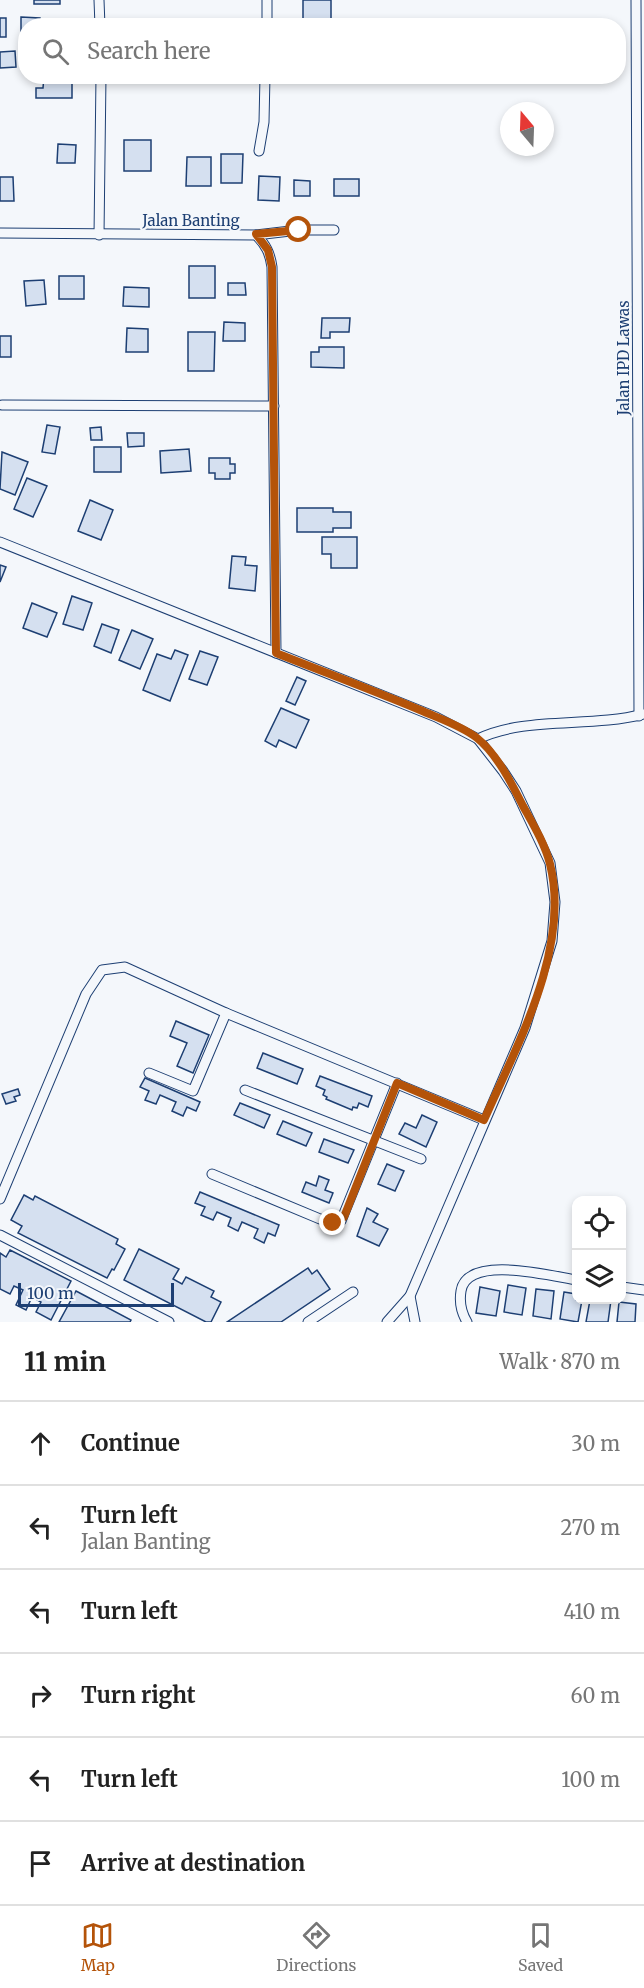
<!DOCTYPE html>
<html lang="en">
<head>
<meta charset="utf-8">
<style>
	body { margin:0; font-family:Merriweather,serif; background:#f2f2f2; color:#222 }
	.controls { position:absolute; right:18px; bottom:18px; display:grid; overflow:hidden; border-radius:12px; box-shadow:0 3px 9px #0003 }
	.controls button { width:54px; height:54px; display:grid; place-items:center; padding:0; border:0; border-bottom:2px solid #e0e0e0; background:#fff; color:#222; font:30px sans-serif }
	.compass { position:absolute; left:500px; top:102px; width:54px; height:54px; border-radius:50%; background:#fff; box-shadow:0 3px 9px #0003; rotate:341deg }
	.scale { position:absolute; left:18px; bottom:15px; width:156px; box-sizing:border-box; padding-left:6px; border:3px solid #1d3f73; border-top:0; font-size:16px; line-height:21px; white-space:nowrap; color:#1d3f73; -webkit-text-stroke:4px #f4f7fb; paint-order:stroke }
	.stop { position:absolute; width:18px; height:18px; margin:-14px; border:4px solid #b45309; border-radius:50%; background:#fff }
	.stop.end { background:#b45309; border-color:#fff; box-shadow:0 2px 6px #0008 }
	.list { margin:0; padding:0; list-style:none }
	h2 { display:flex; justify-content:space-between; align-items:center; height:78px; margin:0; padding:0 24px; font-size:26px }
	h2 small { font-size:20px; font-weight:400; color:#767676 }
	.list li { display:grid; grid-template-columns:39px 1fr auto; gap:18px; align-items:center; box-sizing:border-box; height:84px; padding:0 24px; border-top:2px solid #e0e0e0 }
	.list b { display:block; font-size:22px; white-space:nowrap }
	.list p { margin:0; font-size:20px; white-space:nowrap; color:#767676 }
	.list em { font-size:20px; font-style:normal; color:#767676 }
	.icon { flex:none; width:33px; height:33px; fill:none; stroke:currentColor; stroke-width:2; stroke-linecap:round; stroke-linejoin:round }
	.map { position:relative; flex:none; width:644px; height:1322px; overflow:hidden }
	.search { position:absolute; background:#fff; box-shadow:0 3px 9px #0003; left:18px; right:18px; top:18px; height:66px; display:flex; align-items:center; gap:15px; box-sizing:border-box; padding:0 21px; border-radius:24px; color:#767676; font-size:22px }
	.sheet { height:582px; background:#fff }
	nav { display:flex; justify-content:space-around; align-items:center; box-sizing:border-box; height:84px; border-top:2px solid #e0e0e0; background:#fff; font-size:16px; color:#767676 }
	nav a { display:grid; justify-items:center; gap:3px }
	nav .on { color:#b45309 }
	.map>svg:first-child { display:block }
	.building { fill:#d5e0f0; stroke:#1d3f73; stroke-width:1.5 }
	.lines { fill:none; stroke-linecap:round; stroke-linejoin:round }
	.street-casing { stroke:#1d3f73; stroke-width:11 }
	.street { stroke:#f4f7fb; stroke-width:9 }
	.route { stroke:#b45309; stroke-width:8 }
	.labels { text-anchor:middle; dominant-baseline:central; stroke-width:4.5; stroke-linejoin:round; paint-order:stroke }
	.street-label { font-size:15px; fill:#1d3f73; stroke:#f4f7fb }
</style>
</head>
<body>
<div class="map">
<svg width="644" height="1322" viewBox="0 0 644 1322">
	<rect width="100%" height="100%" fill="#f4f7fb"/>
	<g class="building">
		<rect x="34" y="0" width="26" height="4"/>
		<rect x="303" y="0" width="28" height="20"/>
		<path d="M21 17 40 18V26H26V36H21Z"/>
		<rect x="0" y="18" width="6" height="19"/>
		<path d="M15 51 16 67 0 68V52Z"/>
		<path d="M44 76H72V98H36V88H43Z"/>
		<rect x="124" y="140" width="27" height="31"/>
		<path d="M58 144 76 145 75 163H57Z"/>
		<path d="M221 154H243L242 183H221Z"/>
		<path d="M187 157H211V186H186Z"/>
		<path d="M259 176 280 177 279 201 258 200Z"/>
		<path d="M0 177H13L14 201H0Z"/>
		<rect x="334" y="179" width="25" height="17"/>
		<path d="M294 180 310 181V196H294Z"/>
		<rect x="189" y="266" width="26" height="32"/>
		<rect x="59" y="276" width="25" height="23"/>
		<path d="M44 280 46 304 26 306 24 281Z"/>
		<path d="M228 283H245L246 295H228Z"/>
		<path d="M124 287 149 288V307L123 306Z"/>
		<path d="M322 318H350L349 332H330V338H321Z"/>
		<path d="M224 322 245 323V341H223Z"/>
		<path d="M127 328 148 329V352H126Z"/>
		<path d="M188 332H215L214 371H188Z"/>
		<rect x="0" y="336" width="11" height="21"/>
		<path d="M319 347H344V368L311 367V352H319Z"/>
		<path d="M47 425 60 427 55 454 42 452Z"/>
		<path d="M101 427 102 440H91L90 428Z"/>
		<path d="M127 433H144V446L128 447Z"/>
		<rect x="94" y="447" width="27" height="25"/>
		<path d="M189 449 191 471 161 473 160 451Z"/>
		<path d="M2 452 28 462 15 495 0 489Z"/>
		<path d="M209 458H230V464H235V473H230V479H215V473H209Z"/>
		<path d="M27 478 47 486 33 517 14 509Z"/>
		<path d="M90 500 113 510 101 540 78 531Z"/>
		<path d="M297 508H333V512H351V528H333V532H297Z"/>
		<path d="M322 537H357V568H331V554H322Z"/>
		<path d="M232 556 246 557 245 565 257 566 255 591 229 588Z"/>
		<path d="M0 565 6 567 0 582Z"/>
		<path d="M72 596 92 603 83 630 63 624Z"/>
		<path d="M32 603 57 613 47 637 23 628Z"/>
		<path d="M102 624 119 630 111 653 94 646Z"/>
		<path d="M132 630 153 639 140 669 119 660Z"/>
		<path d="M175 650 188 655 170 701 143 690 157 654 171 659Z"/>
		<path d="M200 651 218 657 207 685 189 679Z"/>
		<path d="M297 677 306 681 295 705 286 701Z"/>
		<path d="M281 708 309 720 296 748 279 740 276 747 265 741Z"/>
		<path d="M176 1021 209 1035 193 1073 177 1066 187 1043 170 1036Z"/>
		<path d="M263 1053 303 1069 297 1084 257 1068Z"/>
		<path d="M320 1076 372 1096 368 1107 359 1103 357 1108 353 1107 352 1110 326 1099 327 1097 323 1095 325 1090 316 1086Z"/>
		<path d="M145 1078 200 1102 196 1111 187 1107 183 1116 172 1111 176 1102 160 1095 156 1104 145 1100 149 1091 140 1087Z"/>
		<path d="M18 1089 20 1095 14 1097 16 1101 6 1104 2 1094Z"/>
		<path d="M240 1103 270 1115 264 1128 234 1115Z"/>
		<path d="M422 1115 437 1122 426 1147 399 1134 405 1123 416 1128Z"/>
		<path d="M283 1121 312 1133 306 1146 277 1134Z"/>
		<path d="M324 1139 354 1150 348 1163 319 1152Z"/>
		<path d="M387 1164 404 1171 395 1191 378 1184Z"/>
		<path d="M319 1176 329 1180 325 1190 333 1193 329 1203 302 1192 306 1182 316 1186Z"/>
		<path d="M200 1192 279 1225 275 1236 268 1233 264 1243 254 1238 258 1229 242 1222 238 1231 228 1226 231 1218 217 1212 213 1220 201 1215 205 1207 195 1203Z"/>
		<path d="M24 1195 33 1200 35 1196 118 1239 116 1244 125 1249 114 1270 112 1269 107 1278 18 1233 22 1226 11 1220Z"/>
		<path d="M367 1208 378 1214 373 1222 388 1229 379 1246 357 1236Z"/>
		<path d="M139 1249 179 1269 173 1279 182 1284 186 1277 214 1291 211 1297 221 1302 211 1322H206L124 1280Z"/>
		<path d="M10 1250 71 1281 51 1320 36 1312 41 1302 32 1297 26 1310 16 1305 23 1290 14 1286 10 1294 0 1289V1253L6 1257Z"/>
		<path d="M308 1268 312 1274 317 1270 330 1289 281 1322H227Z"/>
		<path d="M508 1285 526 1288 522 1315 504 1312Z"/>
		<path d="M480 1287 500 1291 496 1316 476 1313Z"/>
		<path d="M536 1289 554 1291 551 1319 533 1316Z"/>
		<path d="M76 1291 131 1320 130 1322H59Z"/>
		<path d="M564 1292 576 1294V1300H582L578 1322 560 1319Z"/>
		<path d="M590 1300H611L608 1322H586Z"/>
		<path d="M619 1302 636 1304 635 1322H617Z"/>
	</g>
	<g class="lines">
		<g class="street-casing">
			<g id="street">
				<path d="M99 0 100 26"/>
				<path d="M636 0 639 716"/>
				<path d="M267 26V0"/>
				<path d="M259 151 264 122 265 76"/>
				<path d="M0 233 256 235C266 245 270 253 272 267L276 653"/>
				<path d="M99 235 101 76"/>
				<path d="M256 235 299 230H334"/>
				<path d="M2 405 274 406"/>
				<path d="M0 542 436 717 478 739 503 771 516 791 550 863 555 902 552 941 525 1028 410 1296 387 1322"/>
				<path d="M478 739C525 716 591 728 643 714"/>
				<path d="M149 1073 193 1091 226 1013"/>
				<path d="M245 1090 421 1159"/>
				<path d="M212 1174 320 1219 333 1223 341 1221 397 1083"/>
				<path d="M0 1199 86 994 102 970 125 967 226 1013 484 1120"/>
				<path d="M0 1235 169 1322"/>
				<path d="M622 1287 644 1290"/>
				<path d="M410 1296 415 1322"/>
				<path d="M308 1322 353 1292"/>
				<path d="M467 1322C461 1312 459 1303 461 1291 467 1254 551 1276 576 1280"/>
			</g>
		</g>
		<use href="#street" class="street"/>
	</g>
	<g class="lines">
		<path class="route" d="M299 230 256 234 268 250 272 267 276 653C324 672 372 690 420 710 438 718 462 726 477 738 497 754 512 784 523 806 533 824 545 844 550 864 571 948 517 1045 484 1120L397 1083 344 1217 333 1223"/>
	</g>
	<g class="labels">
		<g class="street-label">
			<text x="191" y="220">Jalan Banting</text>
			<text transform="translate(623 358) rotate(-90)">Jalan IPD Lawas</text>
		</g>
	</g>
</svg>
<div class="controls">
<button><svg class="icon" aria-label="locate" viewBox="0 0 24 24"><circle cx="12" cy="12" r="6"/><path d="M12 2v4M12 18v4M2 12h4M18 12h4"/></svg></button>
<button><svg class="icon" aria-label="layers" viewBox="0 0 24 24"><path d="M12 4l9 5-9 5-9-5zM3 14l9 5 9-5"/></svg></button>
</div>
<svg class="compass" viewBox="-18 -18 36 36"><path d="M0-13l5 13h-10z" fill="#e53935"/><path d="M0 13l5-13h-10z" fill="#767676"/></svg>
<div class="scale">100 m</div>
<div class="stop" style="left:299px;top:230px"></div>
<div class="stop end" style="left:333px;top:1223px"></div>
<div class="search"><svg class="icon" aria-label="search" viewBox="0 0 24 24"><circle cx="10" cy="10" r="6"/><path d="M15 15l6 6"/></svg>Search here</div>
</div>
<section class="sheet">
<h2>11 min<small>Walk · 870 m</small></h2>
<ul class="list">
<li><svg class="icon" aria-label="ahead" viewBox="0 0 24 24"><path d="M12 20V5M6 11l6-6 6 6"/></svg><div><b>Continue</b></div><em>30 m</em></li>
<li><svg class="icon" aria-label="left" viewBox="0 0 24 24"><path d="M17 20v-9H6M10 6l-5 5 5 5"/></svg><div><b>Turn left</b><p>Jalan Banting</p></div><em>270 m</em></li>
<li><svg class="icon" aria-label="left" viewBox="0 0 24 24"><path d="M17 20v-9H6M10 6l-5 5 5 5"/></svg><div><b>Turn left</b></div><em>410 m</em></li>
<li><svg class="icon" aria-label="right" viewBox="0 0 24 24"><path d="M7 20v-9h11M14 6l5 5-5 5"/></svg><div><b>Turn right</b></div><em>60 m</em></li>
<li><svg class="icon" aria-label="left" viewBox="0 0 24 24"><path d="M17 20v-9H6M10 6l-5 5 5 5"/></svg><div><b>Turn left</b></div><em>100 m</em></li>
<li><svg class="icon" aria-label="arrive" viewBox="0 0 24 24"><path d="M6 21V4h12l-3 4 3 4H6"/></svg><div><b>Arrive at destination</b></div></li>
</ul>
</section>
<nav>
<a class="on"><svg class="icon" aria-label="map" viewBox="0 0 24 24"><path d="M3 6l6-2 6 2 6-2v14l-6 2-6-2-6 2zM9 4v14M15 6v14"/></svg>Map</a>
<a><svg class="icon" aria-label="directions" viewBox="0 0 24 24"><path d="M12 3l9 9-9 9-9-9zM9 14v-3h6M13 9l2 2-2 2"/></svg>Directions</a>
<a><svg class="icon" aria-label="saved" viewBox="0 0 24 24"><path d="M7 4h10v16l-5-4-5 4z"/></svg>Saved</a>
</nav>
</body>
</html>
